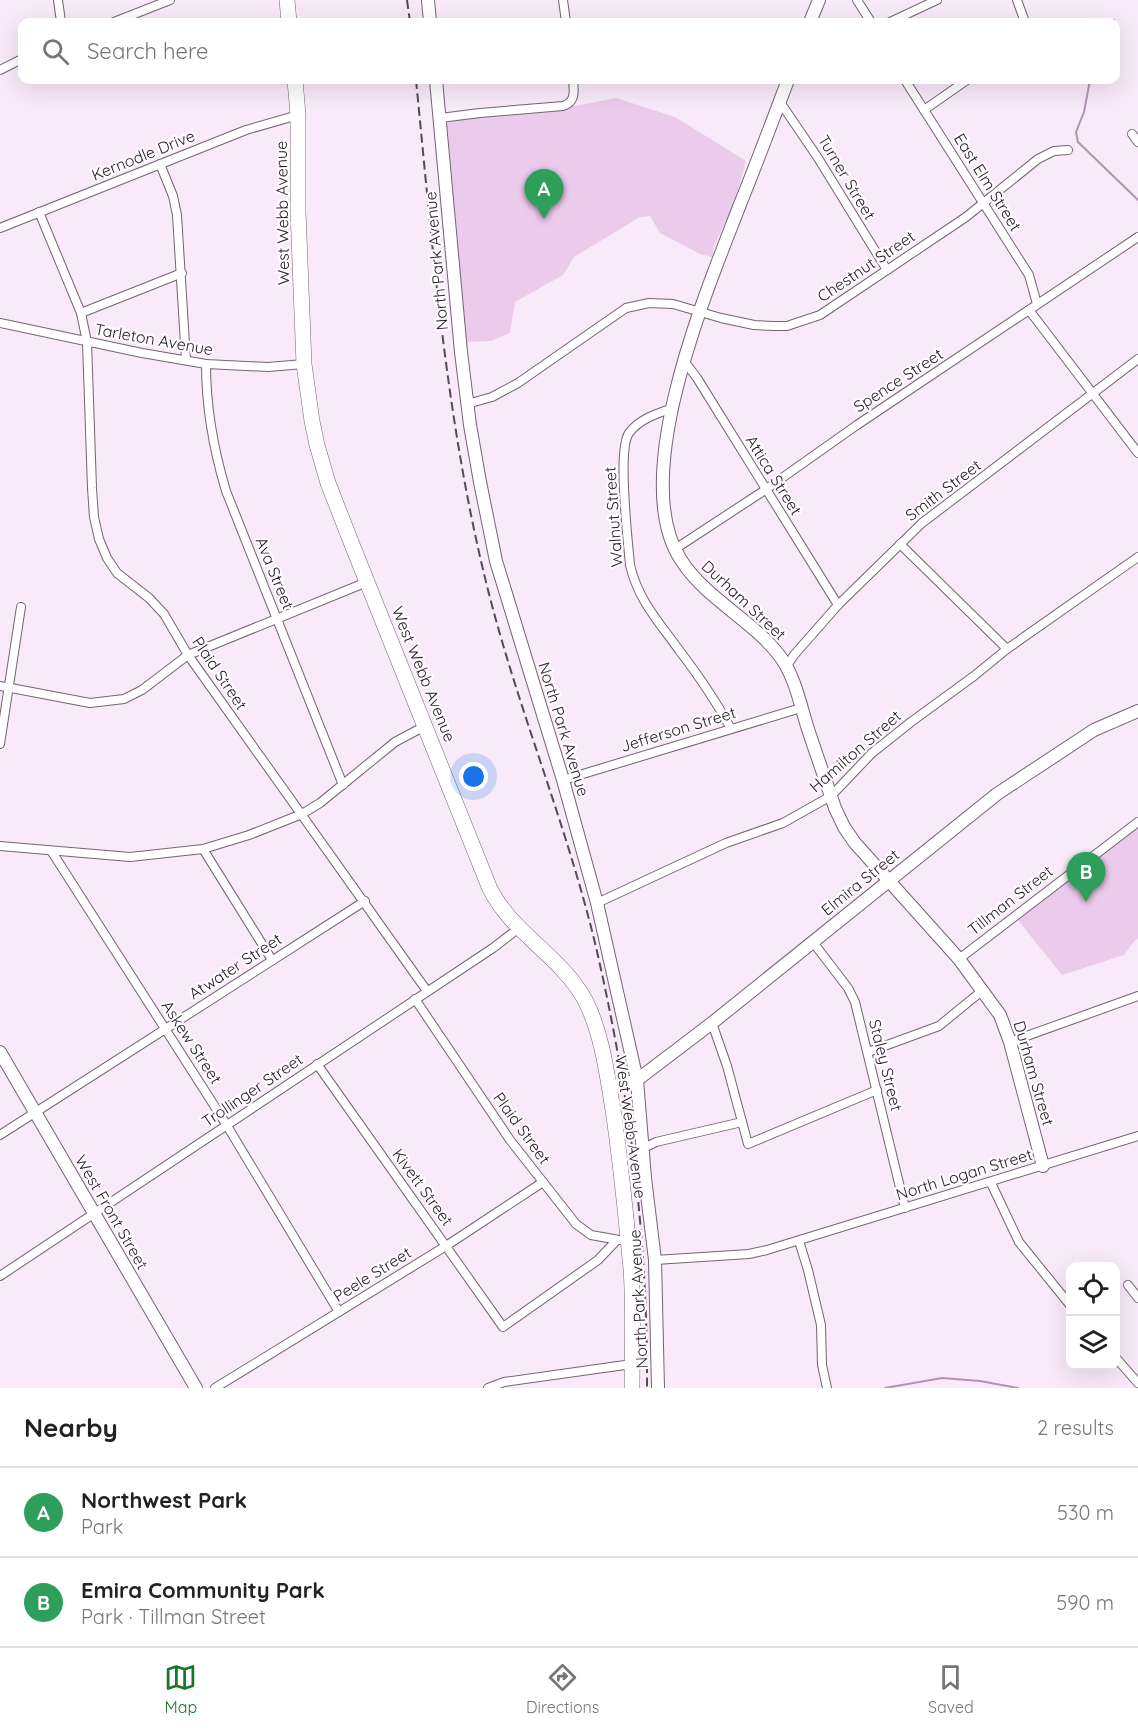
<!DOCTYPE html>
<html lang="en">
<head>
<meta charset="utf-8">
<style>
	body { margin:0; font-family:Quicksand,sans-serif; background:#f2f2f2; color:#222 }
	.controls { position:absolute; right:18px; bottom:18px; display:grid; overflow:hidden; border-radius:12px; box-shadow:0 6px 24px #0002 }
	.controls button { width:54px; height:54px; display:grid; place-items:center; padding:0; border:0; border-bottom:2px solid #e0e0e0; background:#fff; color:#222; font:30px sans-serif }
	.you { position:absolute; left:474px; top:777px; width:21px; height:21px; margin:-15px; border:4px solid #fff; border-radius:50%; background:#1a73e8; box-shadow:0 0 0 9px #1a73e833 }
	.badge { display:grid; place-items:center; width:39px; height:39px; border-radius:50%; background:#157829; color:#fff; font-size:20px; font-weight:700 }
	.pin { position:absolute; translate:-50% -50px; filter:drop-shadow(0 2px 3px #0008) }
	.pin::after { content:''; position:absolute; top:32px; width:21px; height:18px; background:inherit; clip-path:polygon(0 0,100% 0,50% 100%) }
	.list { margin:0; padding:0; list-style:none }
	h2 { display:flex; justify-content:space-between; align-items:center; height:78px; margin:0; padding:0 24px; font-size:26px }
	h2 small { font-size:20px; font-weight:400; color:#767676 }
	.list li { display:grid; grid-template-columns:39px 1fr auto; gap:18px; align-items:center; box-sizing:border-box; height:90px; padding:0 24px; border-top:2px solid #e0e0e0 }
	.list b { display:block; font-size:22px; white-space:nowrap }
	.list p { margin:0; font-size:20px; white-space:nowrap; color:#767676 }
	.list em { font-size:20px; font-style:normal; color:#767676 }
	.icon { flex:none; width:33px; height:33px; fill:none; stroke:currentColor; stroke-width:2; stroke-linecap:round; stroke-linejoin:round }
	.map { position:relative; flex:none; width:1138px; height:1388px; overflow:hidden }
	.search { position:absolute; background:#fff; box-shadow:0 6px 24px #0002; left:18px; right:18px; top:18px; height:66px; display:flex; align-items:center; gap:15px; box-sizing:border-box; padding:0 21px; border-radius:12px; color:#767676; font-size:22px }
	.sheet { height:258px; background:#fff }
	nav { display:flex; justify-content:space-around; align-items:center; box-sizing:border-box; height:84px; border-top:2px solid #e0e0e0; background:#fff; font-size:16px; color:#767676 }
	nav a { display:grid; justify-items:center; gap:3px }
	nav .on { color:#157829 }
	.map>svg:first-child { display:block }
	.green { fill:#ebcaeb }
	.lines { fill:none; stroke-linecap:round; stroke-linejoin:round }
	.stream { stroke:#b393b4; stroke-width:2 }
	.street-casing { stroke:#726572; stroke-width:10 }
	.secondary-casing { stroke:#726572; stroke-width:14 }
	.highway-casing { stroke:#726572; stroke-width:16 }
	.street { stroke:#fff; stroke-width:8 }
	.secondary { stroke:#fff; stroke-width:12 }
	.highway { stroke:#fff; stroke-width:15 }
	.rail { stroke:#534b53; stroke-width:2; stroke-dasharray:9 4.5; stroke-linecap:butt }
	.labels { text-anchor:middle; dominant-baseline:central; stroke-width:4.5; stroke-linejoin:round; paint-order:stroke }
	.street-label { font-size:16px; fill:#252025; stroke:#fffcff }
</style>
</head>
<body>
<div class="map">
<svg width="1138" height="1388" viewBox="0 0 1138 1388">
	<rect width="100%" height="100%" fill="#f9eaf9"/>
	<g class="green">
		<path d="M616 98 675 117 746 161 734 204 714 246 712 257 700 254 660 233 650 216 640 217 574 257 563 275 515 302 510 333 491 341 465 342 444 120 570 107Z"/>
		<path d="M1138 825V939L1135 940 1124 955 1062 975 1017 919Z"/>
	</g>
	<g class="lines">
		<g class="stream">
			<path d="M1114 20 1115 22"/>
			<path d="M1090 80 1084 112 1076 132 1078 142 1138 200"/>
			<path d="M885 1388 942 1378 980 1381 1018 1388"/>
		</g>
		<g class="street-casing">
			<g id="street">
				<path d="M58 0 61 22"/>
				<path d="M563 0 566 22"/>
				<path d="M857 0 871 22"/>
				<path d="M1017 0 1025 22"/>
				<path d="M114 22 170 0"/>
				<path d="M890 22 937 0"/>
				<path d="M0 70 22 59"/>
				<path d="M905 80 1029 275 1037 304"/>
				<path d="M780 102 818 158 887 270"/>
				<path d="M924 110 967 80"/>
				<path d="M440 118 480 113 563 106C576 102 574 91 573 80"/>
				<path d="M1132 134 1138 142"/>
				<path d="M160 164 173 196 177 215 186 360"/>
				<path d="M39 212 81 313 87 342 92 488 94 517 99 539 107 558 117 573 149 598 164 614 188 655 427 991"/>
				<path d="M0 228 246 130 298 115"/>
				<path d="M1029 310 1138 453"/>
				<path d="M81 313 182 273"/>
				<path d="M0 323 142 353 206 364 268 367 304 364"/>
				<path d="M684 361 697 378 838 605"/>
				<path d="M206 364C206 406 214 451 226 491L343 785"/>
				<path d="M467 404 492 397 518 383 626 308 649 303 673 304 721 318 754 325 774 326H787L820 315 966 217 1038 159 1054 151 1068 150"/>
				<path d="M673 408C658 413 639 419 629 433 617 450 628 541 630 565 638 600 659 622 679 650 698 675 716 701 731 729"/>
				<path d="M900 544 1007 649"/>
				<path d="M675 549 765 490 857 425 1138 237"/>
				<path d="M786 667 794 655 838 605 922 523 1138 359"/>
				<path d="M0 686 90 703 124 699 142 690 188 655 367 582"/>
				<path d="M0 744 21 607"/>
				<path d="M563 780 801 708"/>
				<path d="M0 846 130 857 203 849 249 835 302 814 320 803 395 742 425 726"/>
				<path d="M203 849 272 960"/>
				<path d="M52 852 226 1124 339 1312"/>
				<path d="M597 903 726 843 783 823 831 796 872 753 911 722 974 676 1007 649 1138 557"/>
				<path d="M812 941 848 988 855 1002 905 1208"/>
				<path d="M959 959 1138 822"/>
				<path d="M415 999 510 1140 576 1224 591 1235 619 1240"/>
				<path d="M712 1023 727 1066 748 1144 877 1090"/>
				<path d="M1010 1042 1138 996"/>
				<path d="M868 1052 939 1026 983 990"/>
				<path d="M317 1064 503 1327 598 1260 617 1240"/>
				<path d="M0 1135 365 901"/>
				<path d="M642 1149 656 1142 742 1122"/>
				<path d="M991 1183 1019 1242 1070 1305"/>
				<path d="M799 1241 808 1270 821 1325 822 1365 827 1388"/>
				<path d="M655 1260 749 1254 767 1250 1138 1136"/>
				<path d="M0 1276 493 948 519 928"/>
				<path d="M1128 1285 1138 1298"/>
				<path d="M1116 1358 1138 1383"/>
				<path d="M215 1388 446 1246 543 1182"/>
				<path d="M488 1388 504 1382 632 1364"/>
			</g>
		</g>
		<g class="secondary-casing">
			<g id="secondary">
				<path d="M428 0 430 22"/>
				<path d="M810 22 819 0"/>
				<path d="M436 80 461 352 470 425 480 482 496 561 563 780 597 903 637 1080 645 1178 655 1260 658 1388"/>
				<path d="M788 80C772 122 756 165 739 207 707 290 627 478 681 560 706 599 751 619 779 655 794 674 800 703 807 726 816 754 826 781 835 808L844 827 855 843 959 959 1000 1015 1010 1042 1043 1166"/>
				<path d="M0 1052 196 1388"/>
				<path d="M609 1087 637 1080 712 1023 997 794 1094 730 1138 711"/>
			</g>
		</g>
		<g class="highway-casing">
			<g id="highway">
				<path d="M287 0 289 22"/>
				<path d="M295 80 298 115V211L304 364 312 421 317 445 328 483 353 547 490 889C512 933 561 956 585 1000 602 1033 607 1074 613 1110 621 1163 626 1216 631 1269 634 1309 632 1348 632 1388"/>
			</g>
		</g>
		<use href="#street" class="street"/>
		<use href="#secondary" class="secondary"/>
		<use href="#highway" class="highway"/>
		<g class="rail">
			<path d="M407 0 410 22"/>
			<path d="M416 80C433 251 446 423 488 590 518 709 566 823 595 943 629 1088 648 1239 647 1388"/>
		</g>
	</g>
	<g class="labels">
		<g class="street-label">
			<text transform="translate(143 155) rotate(-22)">Kernodle Drive</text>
			<text transform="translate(847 177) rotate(59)">Turner Street</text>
			<text transform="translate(988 182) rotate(58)">East Elm Street</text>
			<text transform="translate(282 213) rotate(-91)">West Webb Avenue</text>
			<text transform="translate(436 261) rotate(-95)">North Park Avenue</text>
			<text transform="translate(866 266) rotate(-34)">Chestnut Street</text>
			<text transform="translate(154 339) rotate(10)">Tarleton Avenue</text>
			<text transform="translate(898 380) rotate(-33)">Spence Street</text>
			<text transform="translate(774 475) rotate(58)">Attica Street</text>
			<text transform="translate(943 490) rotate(-37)">Smith Street</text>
			<text transform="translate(613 517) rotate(-94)">Walnut Street</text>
			<text transform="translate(275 573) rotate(68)">Ava Street</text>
			<text transform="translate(744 600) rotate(43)">Durham Street</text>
			<text transform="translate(220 673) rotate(56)">Plaid Street</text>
			<text transform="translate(424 674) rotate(68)">West Webb Avenue</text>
			<text transform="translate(564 729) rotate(73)">North Park Avenue</text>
			<text transform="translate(678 729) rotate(-17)">Jefferson Street</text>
			<text transform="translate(855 751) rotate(-41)">Hamilton Street</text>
			<text transform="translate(860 882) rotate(-39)">Elmira Street</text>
			<text transform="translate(1010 900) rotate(-38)">Tillman Street</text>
			<text transform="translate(235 966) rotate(-33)">Atwater Street</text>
			<text transform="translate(192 1042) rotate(57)">Askew Street</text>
			<text transform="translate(886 1065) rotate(76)">Staley Street</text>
			<text transform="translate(1034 1073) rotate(74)">Durham Street</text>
			<text transform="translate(252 1090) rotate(-34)">Trollinger Street</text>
			<text transform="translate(631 1127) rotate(82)">West Webb Avenue</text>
			<text transform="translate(522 1128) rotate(54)">Plaid Street</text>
			<text transform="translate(964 1174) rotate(-17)">North Logan Street</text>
			<text transform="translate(423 1187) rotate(54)">Kivett Street</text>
			<text transform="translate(112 1212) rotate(60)">West Front Street</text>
			<text transform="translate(372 1274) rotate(-32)">Peele Street</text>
			<text transform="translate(638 1299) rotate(-93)">North Park Avenue</text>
		</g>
	</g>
</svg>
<div class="controls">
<button><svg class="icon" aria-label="locate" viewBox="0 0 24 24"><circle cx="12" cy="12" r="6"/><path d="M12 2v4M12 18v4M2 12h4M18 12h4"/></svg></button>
<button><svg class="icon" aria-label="layers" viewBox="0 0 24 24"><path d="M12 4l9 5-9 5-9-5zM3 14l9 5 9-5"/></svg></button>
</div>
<div class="you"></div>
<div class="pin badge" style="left:544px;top:219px;background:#2e9e5b">A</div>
<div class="pin badge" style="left:1086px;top:902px;background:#2e9e5b">B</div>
<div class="search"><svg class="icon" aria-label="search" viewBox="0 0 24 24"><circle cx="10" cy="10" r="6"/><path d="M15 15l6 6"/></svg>Search here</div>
</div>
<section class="sheet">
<h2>Nearby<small>2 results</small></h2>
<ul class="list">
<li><span class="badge" style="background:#2e9e5b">A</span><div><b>Northwest Park</b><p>Park</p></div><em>530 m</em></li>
<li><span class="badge" style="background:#2e9e5b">B</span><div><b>Emira Community Park</b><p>Park · Tillman Street</p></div><em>590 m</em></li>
</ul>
</section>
<nav>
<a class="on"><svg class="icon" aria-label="map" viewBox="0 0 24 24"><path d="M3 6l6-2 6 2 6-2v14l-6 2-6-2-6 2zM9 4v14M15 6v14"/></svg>Map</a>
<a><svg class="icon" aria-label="directions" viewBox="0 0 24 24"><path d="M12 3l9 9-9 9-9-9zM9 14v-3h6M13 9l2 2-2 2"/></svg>Directions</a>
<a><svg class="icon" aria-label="saved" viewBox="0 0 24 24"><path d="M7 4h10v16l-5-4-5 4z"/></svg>Saved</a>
</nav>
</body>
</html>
